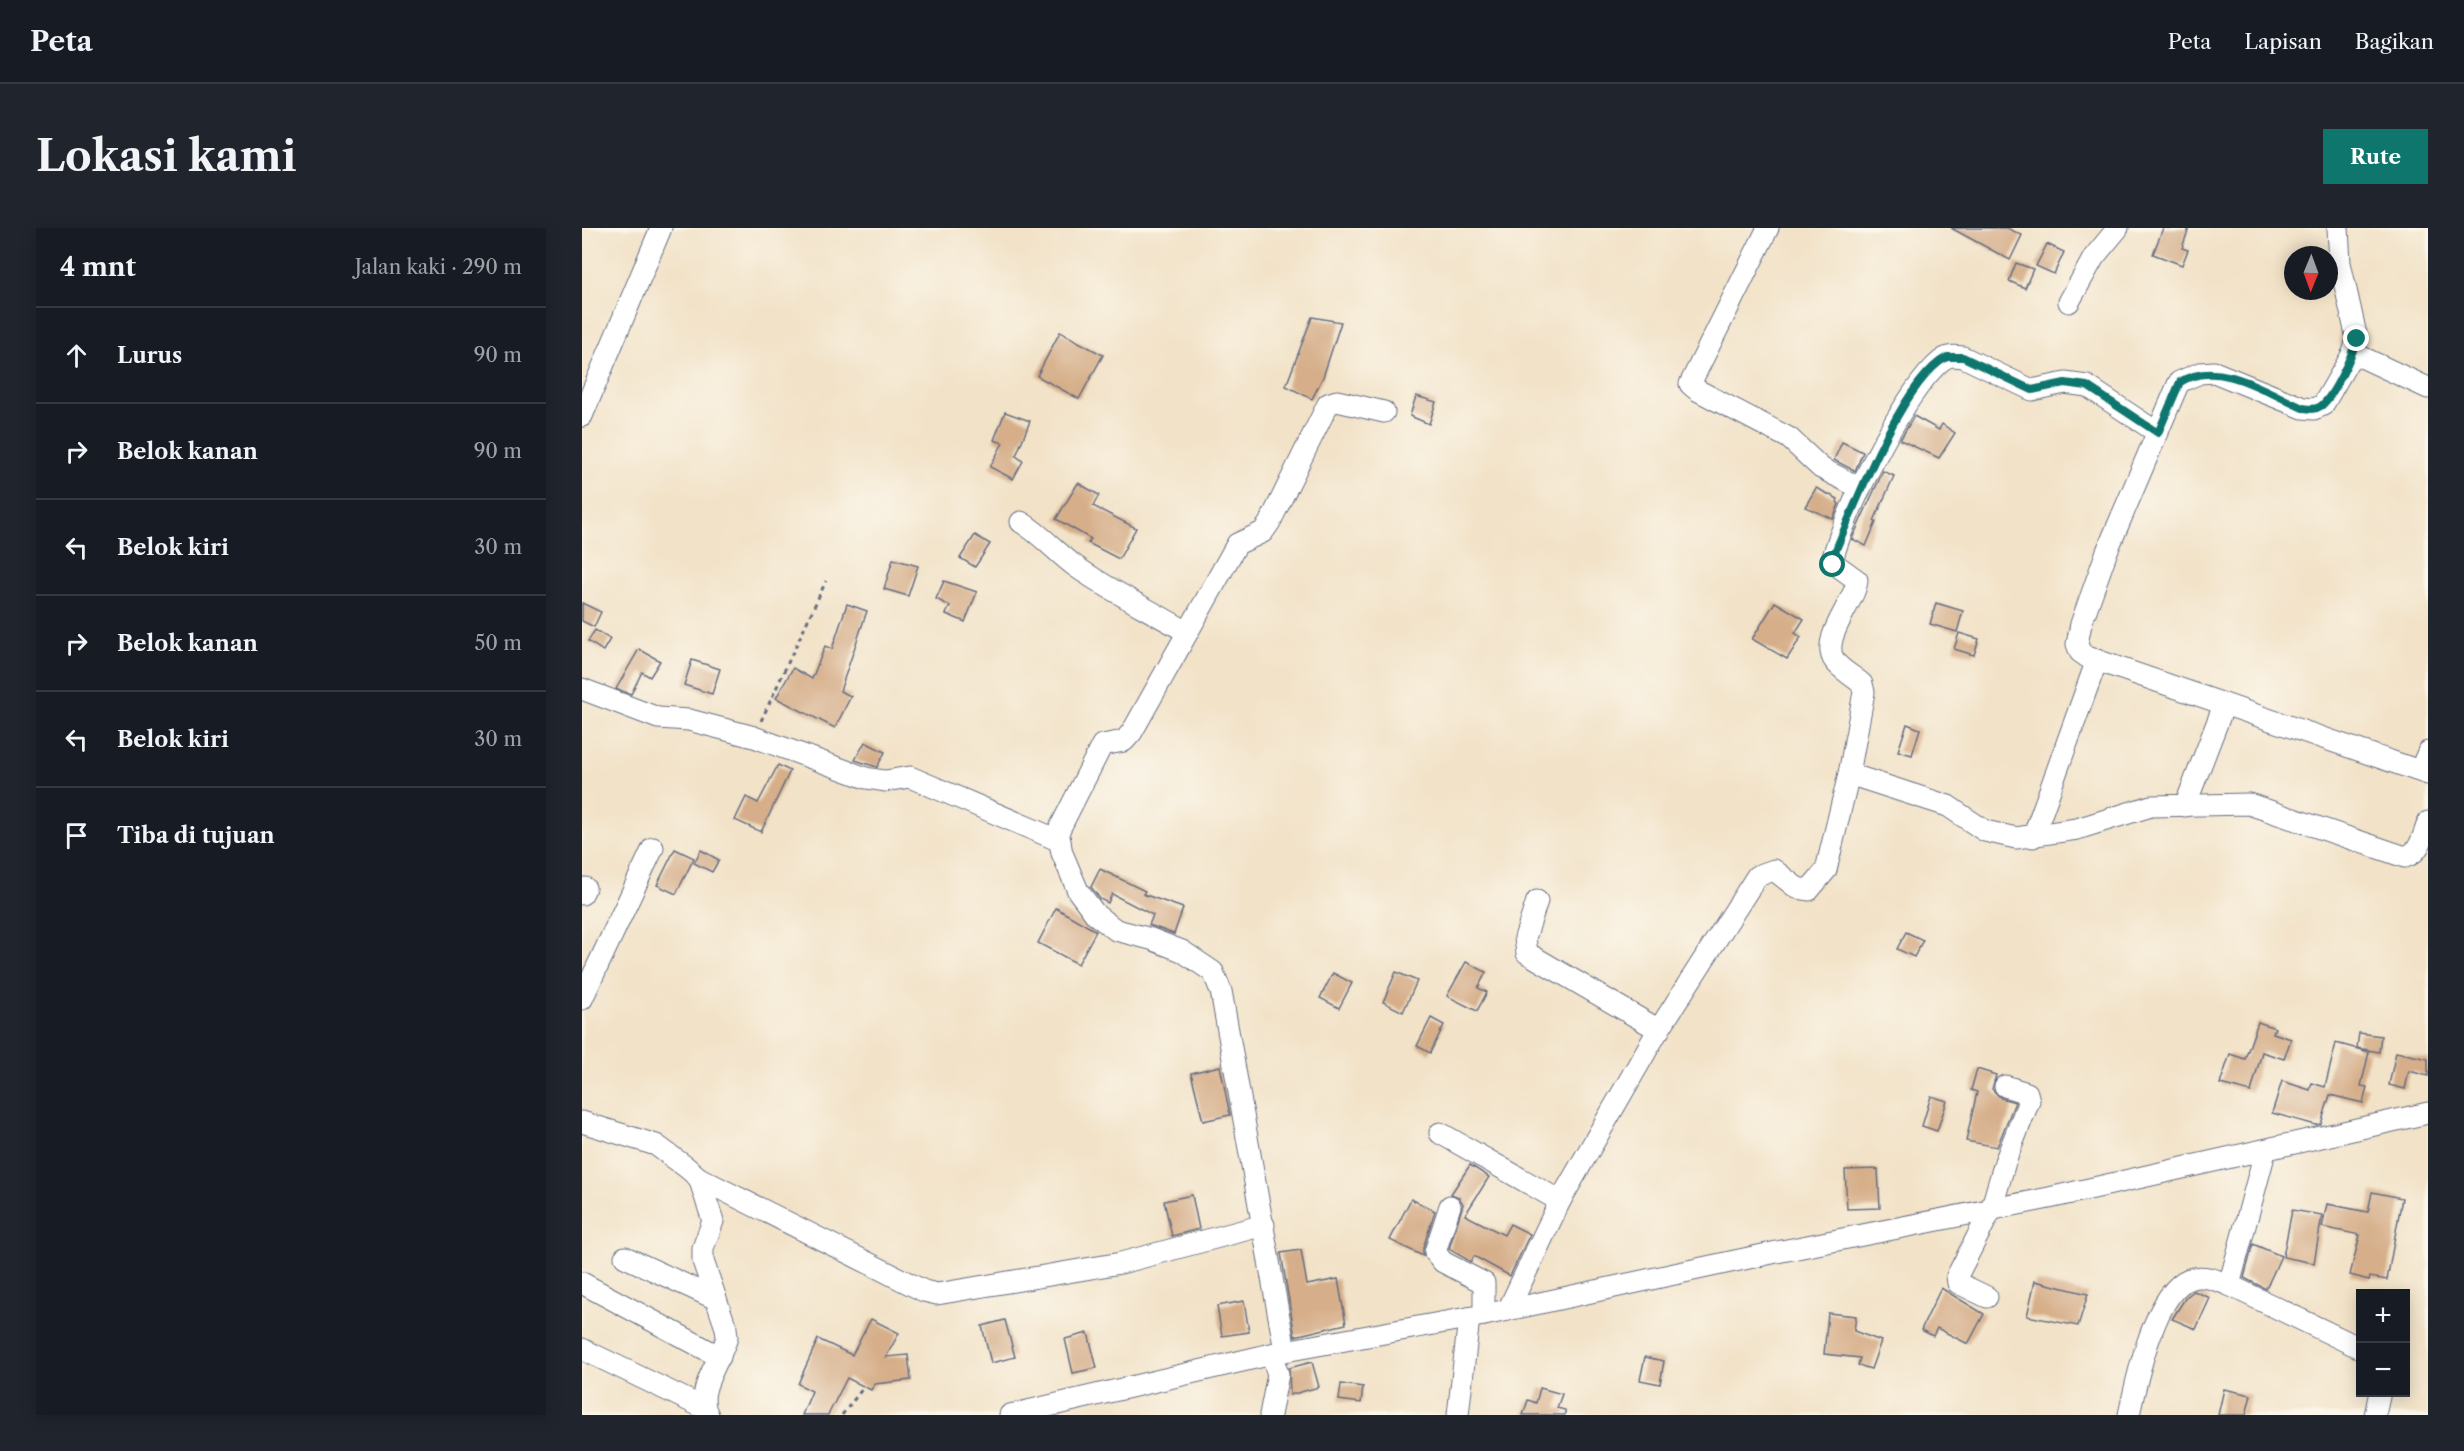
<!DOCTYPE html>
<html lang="id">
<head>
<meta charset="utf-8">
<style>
	body { margin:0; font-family:"Libre Caslon Text",serif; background:#20242c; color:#f1f3f6 }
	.controls { position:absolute; right:18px; bottom:18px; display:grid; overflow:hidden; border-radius:0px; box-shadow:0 3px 15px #0003 }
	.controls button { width:54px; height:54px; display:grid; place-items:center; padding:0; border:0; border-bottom:2px solid #363941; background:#171b24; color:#f1f3f6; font:30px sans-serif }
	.compass { position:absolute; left:1702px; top:18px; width:54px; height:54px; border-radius:50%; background:#171b24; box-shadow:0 3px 15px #0003; rotate:181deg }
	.stop { position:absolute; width:18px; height:18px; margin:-14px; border:4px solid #0f766e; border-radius:50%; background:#fff }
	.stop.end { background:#0f766e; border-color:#fff; box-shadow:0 2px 6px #0008 }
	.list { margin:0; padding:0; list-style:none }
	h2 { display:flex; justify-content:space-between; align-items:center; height:78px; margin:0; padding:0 24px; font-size:26px }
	h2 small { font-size:20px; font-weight:400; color:#9ea1a6 }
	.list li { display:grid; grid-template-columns:39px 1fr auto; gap:18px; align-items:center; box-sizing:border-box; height:96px; padding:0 24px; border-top:2px solid #363941 }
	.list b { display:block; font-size:22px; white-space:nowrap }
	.list em { font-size:20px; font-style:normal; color:#9ea1a6 }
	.icon { flex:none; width:33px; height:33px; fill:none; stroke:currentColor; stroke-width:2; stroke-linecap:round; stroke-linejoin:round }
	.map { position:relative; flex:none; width:1846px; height:1187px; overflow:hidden; border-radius:0px }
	header { display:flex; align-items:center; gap:36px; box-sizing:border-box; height:84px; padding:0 30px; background:#171b24; border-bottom:2px solid #363941 }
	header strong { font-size:28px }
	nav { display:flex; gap:33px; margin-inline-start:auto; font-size:21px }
	.intro { display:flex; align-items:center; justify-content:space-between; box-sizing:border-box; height:144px; padding:0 36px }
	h1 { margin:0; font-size:42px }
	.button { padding:15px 27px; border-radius:0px; background:#0f766e; color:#fff; font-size:21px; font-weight:700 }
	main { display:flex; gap:36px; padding:0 36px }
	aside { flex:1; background:#171b24; border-radius:0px; box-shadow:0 3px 15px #0003 }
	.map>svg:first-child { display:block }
	.building { fill:#d6ae89 }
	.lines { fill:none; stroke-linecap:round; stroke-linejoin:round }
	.minor-casing { stroke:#666e83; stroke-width:23 }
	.path { stroke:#666e83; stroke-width:3; stroke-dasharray:4.5 4.5; stroke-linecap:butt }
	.minor { stroke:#fff; stroke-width:21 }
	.route { stroke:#0f766e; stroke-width:8 }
</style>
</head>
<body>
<header>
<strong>Peta</strong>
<nav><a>Peta</a><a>Lapisan</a><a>Bagikan</a></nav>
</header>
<div class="intro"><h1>Lokasi kami</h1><a class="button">Rute</a></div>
<main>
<aside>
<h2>4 mnt<small>Jalan kaki · 290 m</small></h2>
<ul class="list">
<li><svg class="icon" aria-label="ahead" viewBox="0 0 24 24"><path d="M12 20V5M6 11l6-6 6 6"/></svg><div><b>Lurus</b></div><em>90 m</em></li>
<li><svg class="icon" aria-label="right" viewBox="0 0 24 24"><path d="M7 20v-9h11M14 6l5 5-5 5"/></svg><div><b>Belok kanan</b></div><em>90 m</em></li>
<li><svg class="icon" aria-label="left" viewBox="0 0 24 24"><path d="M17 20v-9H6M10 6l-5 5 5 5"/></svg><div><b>Belok kiri</b></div><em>30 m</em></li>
<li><svg class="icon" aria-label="right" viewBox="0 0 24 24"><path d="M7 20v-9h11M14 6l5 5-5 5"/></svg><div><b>Belok kanan</b></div><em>50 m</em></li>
<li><svg class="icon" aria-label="left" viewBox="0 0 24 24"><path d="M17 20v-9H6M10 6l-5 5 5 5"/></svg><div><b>Belok kiri</b></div><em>30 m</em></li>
<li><svg class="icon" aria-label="arrive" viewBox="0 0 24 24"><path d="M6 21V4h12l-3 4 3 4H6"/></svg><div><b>Tiba di tujuan</b></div></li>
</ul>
</aside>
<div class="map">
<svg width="1846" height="1187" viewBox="0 0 1846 1187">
	<rect width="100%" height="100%" fill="#fbf7ec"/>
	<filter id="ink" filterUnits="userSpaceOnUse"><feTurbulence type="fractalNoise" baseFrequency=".0167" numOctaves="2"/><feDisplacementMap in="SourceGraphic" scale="12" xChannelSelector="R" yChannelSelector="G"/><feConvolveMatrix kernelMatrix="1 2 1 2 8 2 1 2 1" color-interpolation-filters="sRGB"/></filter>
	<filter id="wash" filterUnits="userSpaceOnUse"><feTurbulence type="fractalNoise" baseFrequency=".008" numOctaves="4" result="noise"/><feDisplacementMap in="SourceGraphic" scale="24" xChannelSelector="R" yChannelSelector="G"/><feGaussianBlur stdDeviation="1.35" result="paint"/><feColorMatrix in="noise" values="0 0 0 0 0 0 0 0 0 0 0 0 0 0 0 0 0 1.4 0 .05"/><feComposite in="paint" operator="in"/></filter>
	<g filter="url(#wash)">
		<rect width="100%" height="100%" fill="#f2e2c7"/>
		<g id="blocks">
			<g class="building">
				<path d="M1369 0H1425L1440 7 1428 32Z"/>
				<path d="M1581 0H1607L1600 20 1606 22 1600 37 1571 26Z"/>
				<path d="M1465 16 1482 24 1472 46 1454 38Z"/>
				<path d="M1434 35 1451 41 1443 60 1427 53Z"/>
				<path d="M730 89 759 94 741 149 730 171 704 158Z"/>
				<path d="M478 104 521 127 497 171 455 148Z"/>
				<path d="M834 168 854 174 847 196 828 188Z"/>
				<path d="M423 184 448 193 434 228 441 233 431 251 408 239 421 215 412 212Z"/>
				<path d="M1332 188 1357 202 1360 196 1373 205 1357 230 1318 212Z"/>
				<path d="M1260 214 1281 224 1273 243 1252 232Z"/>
				<path d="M1301 243 1312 248 1292 293 1294 294 1284 318 1270 311Z"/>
				<path d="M496 255 517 267 511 278 554 300 537 331 506 315 509 311 474 291Z"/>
				<path d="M1234 260 1256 271 1255 274 1257 276 1251 291 1223 279Z"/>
				<path d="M393 307 408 316 393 339 378 330Z"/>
				<path d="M311 331 336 338 326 368 302 361Z"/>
				<path d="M362 353 395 364 383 394 364 386 368 378 354 371Z"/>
				<path d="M1193 374 1222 391 1213 405 1219 409 1205 431 1170 411Z"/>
				<path d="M0 375 19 384 12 399 0 393Z"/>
				<path d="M1354 375 1381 383 1375 404 1348 396Z"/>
				<path d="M265 376 285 383 258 463 269 468 253 500 194 470 211 440 230 451 243 418 250 421Z"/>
				<path d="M13 402 28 411 21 423 6 413Z"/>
				<path d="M1377 405 1397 411 1392 427 1372 421Z"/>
				<path d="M57 421 78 433 68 449 60 444 49 466 34 461Z"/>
				<path d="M110 432 138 441 130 466 102 457Z"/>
				<path d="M1325 496 1338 501 1330 527 1316 523Z"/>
				<path d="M283 514 303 524 295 539 273 532Z"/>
				<path d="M196 537 208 543 179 604 153 592 164 569 176 575Z"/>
				<path d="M93 621 112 630 94 666 75 657Z"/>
				<path d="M119 622 137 632 130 644 112 635Z"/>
				<path d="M518 641 563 663 561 666 601 680 592 706 567 697 571 687 530 666 526 675 518 671 509 659Z"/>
				<path d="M474 680 514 703 496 736 456 715Z"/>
				<path d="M1324 704 1341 712 1332 729 1315 721Z"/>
				<path d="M884 734 904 744 896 760 905 764 895 783 865 768Z"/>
				<path d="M814 744 835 753 821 784 801 774Z"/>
				<path d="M751 745 770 755 757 780 738 770Z"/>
				<path d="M849 790 862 797 848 825 835 818Z"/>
				<path d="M1676 794 1693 800 1691 805 1709 811 1702 831 1680 824 1669 864 1638 856 1648 826 1663 831Z"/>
				<path d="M1777 805 1799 808 1797 824 1775 820Z"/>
				<path d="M1754 815 1787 824 1779 858 1785 859 1781 875 1748 867 1739 896 1734 897 1690 885 1700 853 1728 862 1730 855 1743 859Z"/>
				<path d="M1814 824 1846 831V848L1827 843 1823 861 1807 857Z"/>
				<path d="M638 838 648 887 621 893 609 845Z"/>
				<path d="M1395 841 1414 847 1410 861 1419 870 1433 874 1415 919 1384 913 1395 864 1389 862Z"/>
				<path d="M1349 868 1365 873 1355 903 1340 898Z"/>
				<path d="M888 937 907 949 883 987 922 1007 928 996 948 1006 928 1048 892 1028 889 1034 867 1021 881 976 877 969 869 966Z"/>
				<path d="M1296 941 1298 980 1265 981 1263 942Z"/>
				<path d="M1790 964 1820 970 1805 1052 1788 1049 1787 1052 1768 1047 1778 1007 1740 999 1745 976 1786 984Z"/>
				<path d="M610 967 617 1001 590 1008 582 973Z"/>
				<path d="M829 971 853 983 841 1020V1028L808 1012Z"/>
				<path d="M1710 982 1740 987 1732 1035 1701 1029Z"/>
				<path d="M1671 1016 1699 1028 1684 1061 1662 1050Z"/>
				<path d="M719 1022 725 1057 756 1051 764 1096 713 1108 699 1025Z"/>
				<path d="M1453 1053 1506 1066 1496 1098 1445 1088Z"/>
				<path d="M1359 1060 1402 1086 1386 1116 1355 1100 1351 1108 1339 1102Z"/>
				<path d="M1612 1063 1628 1070 1614 1101 1590 1091 1604 1069Z"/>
				<path d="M662 1073 667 1104 640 1108 635 1078Z"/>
				<path d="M1246 1085 1274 1088 1272 1103 1299 1113 1289 1141 1276 1137 1278 1130 1242 1126Z"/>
				<path d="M289 1091 317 1105 304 1129 326 1127 329 1152 293 1156 289 1162 265 1150 246 1187H220L230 1163 216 1156 236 1111 270 1127Z"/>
				<path d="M423 1092 433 1129 409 1135 400 1098Z"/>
				<path d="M506 1105 515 1140 491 1145 483 1111Z"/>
				<path d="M1063 1129 1082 1133 1078 1156 1058 1152Z"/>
				<path d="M730 1134 737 1159 708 1167 707 1140Z"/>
				<path d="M759 1156 781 1159 779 1175 757 1172Z"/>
				<path d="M958 1160 980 1166 975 1180 983 1182V1187H941L946 1172 954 1175Z"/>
				<path d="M1642 1161 1669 1167 1664 1187H1636Z"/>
			</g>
		</g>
	</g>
	<g filter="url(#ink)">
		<use href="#blocks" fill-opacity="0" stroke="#666e83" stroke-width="1.5"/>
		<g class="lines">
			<g class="minor-casing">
				<g id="minor">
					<path d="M1186 0 1108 156 1115 162 1207 210 1239 240 1278 260"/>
					<path d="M1756 0 1758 35 1775 111 1771 125 1741 177 1732 181 1721 180 1632 144 1618 145 1597 154 1525 323 1499 396 1495 416 1498 424 1505 429 1846 546"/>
					<path d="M1487 74 1512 29 1536 0"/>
					<path d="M1771 125 1846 160"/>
					<path d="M0 188 79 0"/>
					<path d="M1576 205 1505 158 1483 155 1450 162 1381 129C1373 128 1366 127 1359 133 1323 162 1260 288 1250 334L1275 352C1274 373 1238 410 1252 432 1257 441 1273 449 1280 456L1282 464 1267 546 1366 578 1403 603 1434 610 1495 601 1569 578 1667 576 1823 629C1838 625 1841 608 1846 594"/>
					<path d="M439 294C459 306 474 324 493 338 528 363 568 382 605 404"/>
					<path d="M0 461 76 490 107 492 172 509 284 550 303 553 328 549 478 613"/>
					<path d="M1838 543 1846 524"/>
					<path d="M1603 578 1642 477"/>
					<path d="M1451 609 1515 432"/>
					<path d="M0 666 3 660"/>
					<path d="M955 673 943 710 945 725 1077 802"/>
					<path d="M0 771 71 620"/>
					<path d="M0 894 74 917 104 939 117 950 131 993 121 1020V1033L144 1100 145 1109C139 1133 112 1163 126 1187"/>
					<path d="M858 905 978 973"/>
					<path d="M1683 924 1647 1057 1778 1120"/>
					<path d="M117 950 342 1063 355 1066 539 1035 682 997"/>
					<path d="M868 978 853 1024 861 1034 902 1055V1087"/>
					<path d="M43 1029 134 1071"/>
					<path d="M0 1055 138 1129"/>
					<path d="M1405 1069 1376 1055 1375 1048 1409 982 1423 934 1447 873 1445 865 1423 858"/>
					<path d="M926 1082 978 973 1074 806 1175 648 1192 642 1215 660 1227 662 1244 642 1267 546"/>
					<path d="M0 1121 122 1180"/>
					<path d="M703 1123 639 763 631 744 600 723 569 711 534 702 514 687 496 663 480 625 476 604 520 517 542 513 550 504 655 316 681 304 688 294 746 176 755 173 802 184"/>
					<path d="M428 1187 703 1123 902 1087 1190 1025 1467 970 1846 885"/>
					<path d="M688 1187 696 1146 689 1126"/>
					<path d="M876 1187 887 1090"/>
					<path d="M1547 1187C1554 1154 1572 1065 1607 1051 1620 1046 1635 1052 1647 1057"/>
					<path d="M1793 1187 1798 1164"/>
				</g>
			</g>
			<g class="path">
				<path d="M179 493 244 353"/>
				<path d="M260 1187 281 1160"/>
			</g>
			<use href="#minor" class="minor"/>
		</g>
	</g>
	<g class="lines" filter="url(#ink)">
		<path class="route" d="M1251 337 1250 331C1271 282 1319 153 1365 129H1381L1450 162 1483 155 1505 158 1576 205 1598 154C1637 130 1684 164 1721 180 1728 181 1733 182 1739 178 1752 168 1770 127 1775 111"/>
	</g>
</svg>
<div class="controls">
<button>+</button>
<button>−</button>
</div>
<svg class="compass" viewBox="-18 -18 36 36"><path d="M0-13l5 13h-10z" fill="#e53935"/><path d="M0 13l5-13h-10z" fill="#9ea1a6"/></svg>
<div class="stop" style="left:1251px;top:337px"></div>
<div class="stop end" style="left:1775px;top:111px"></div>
</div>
</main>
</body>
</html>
